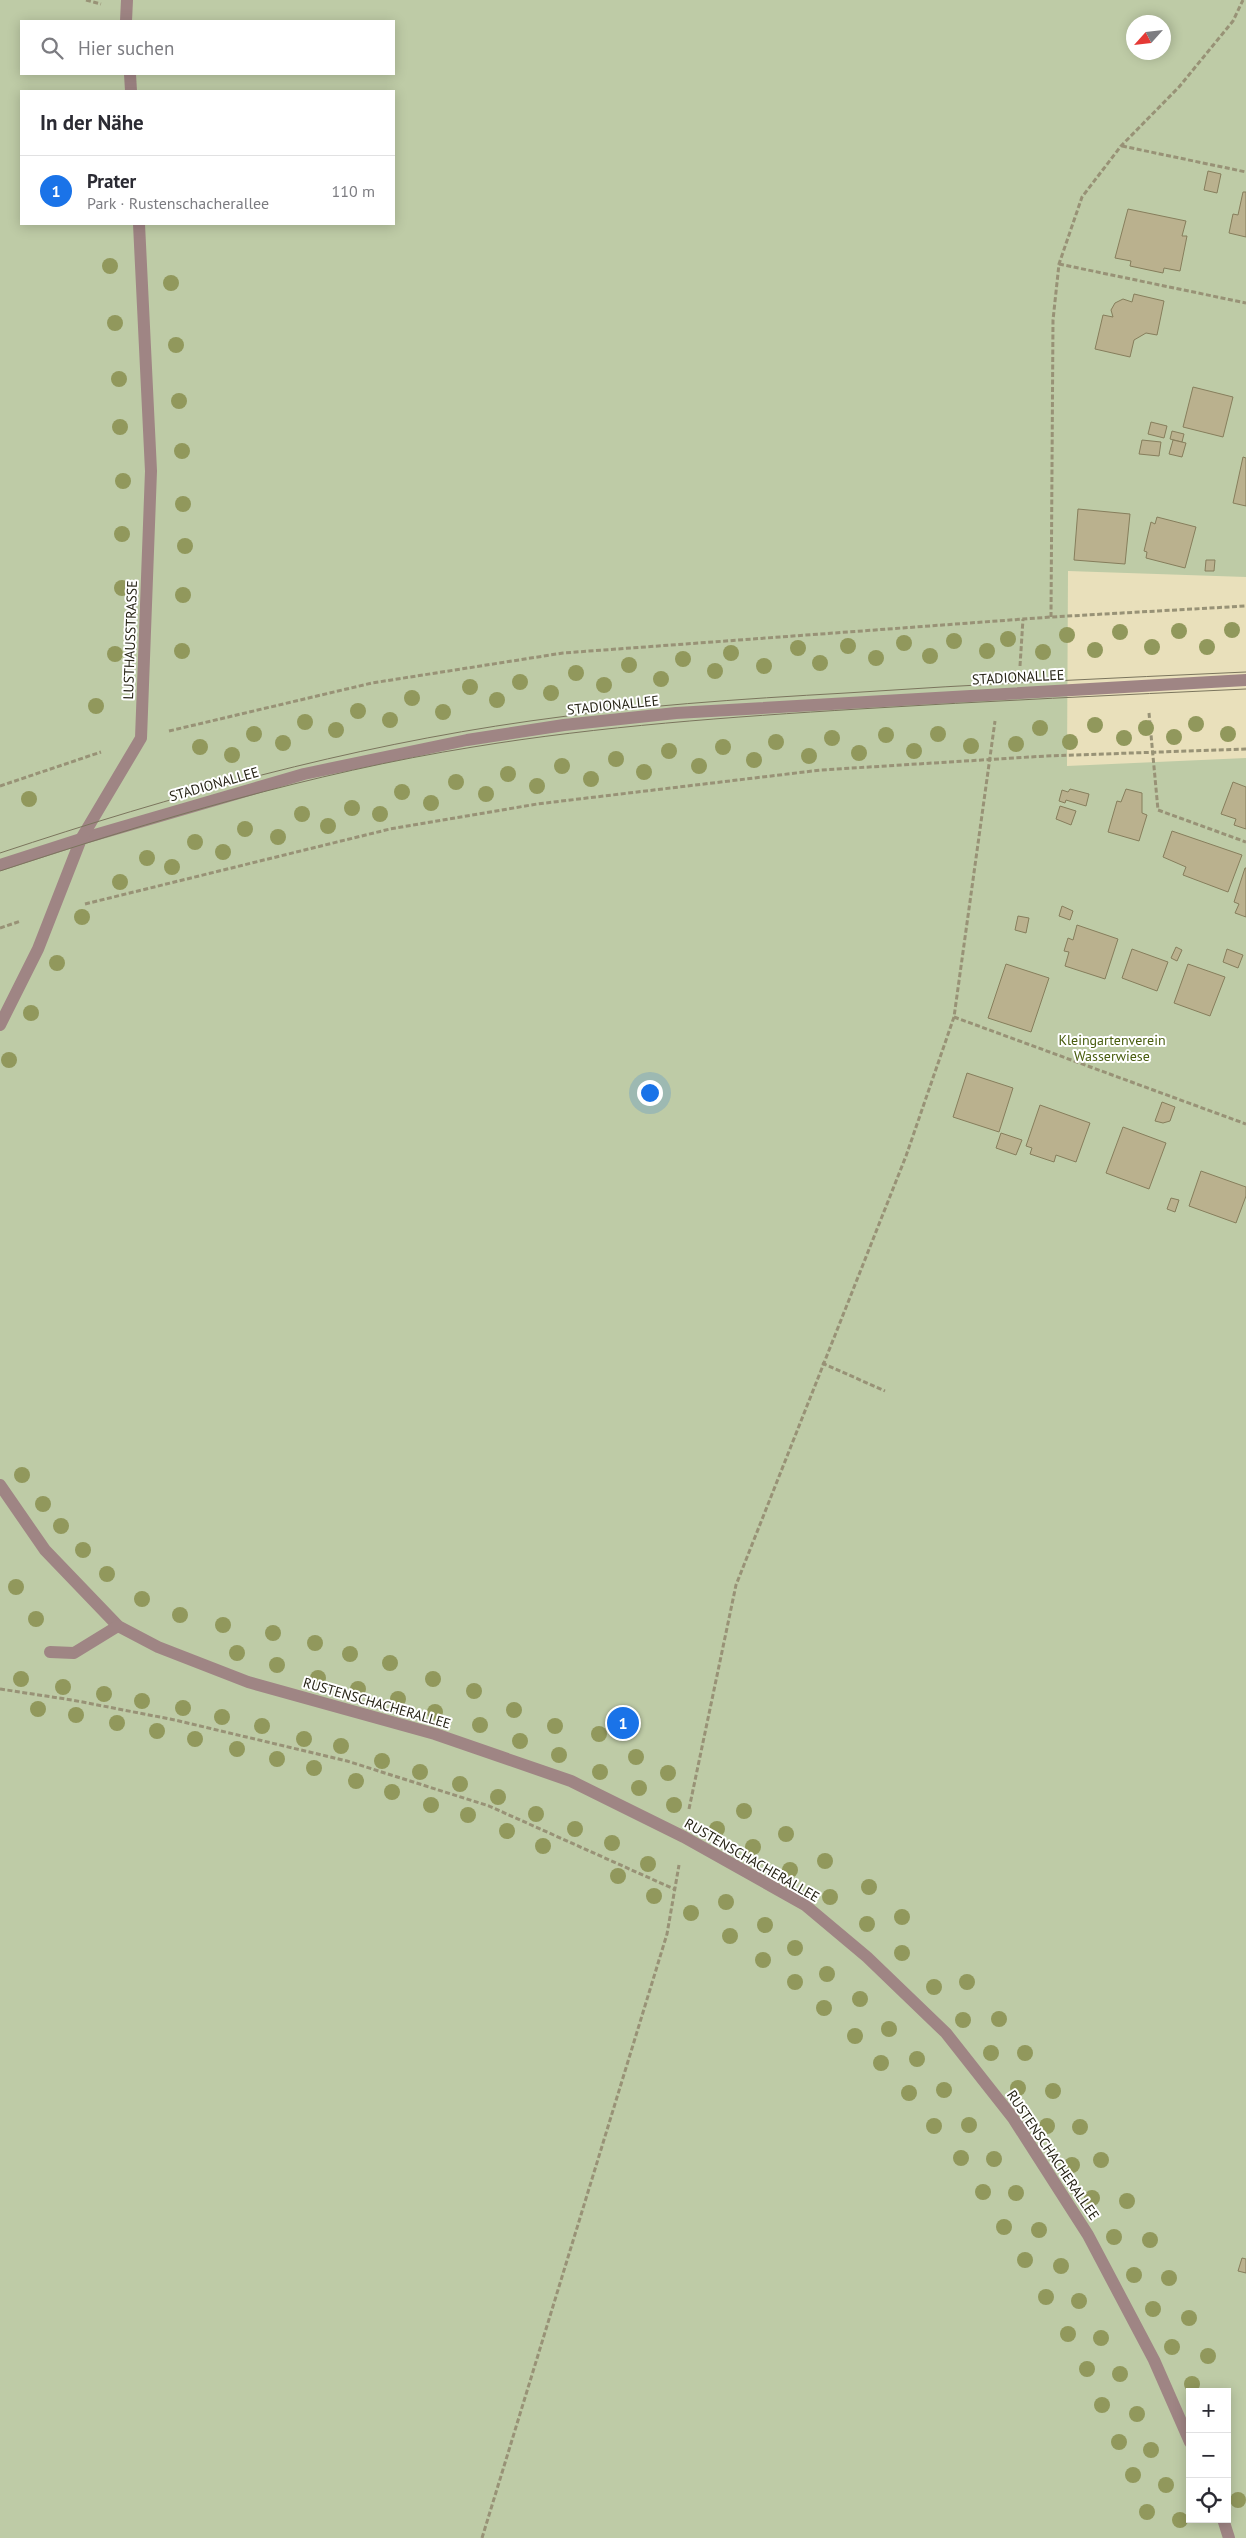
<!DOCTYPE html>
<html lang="de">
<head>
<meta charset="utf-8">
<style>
	body { margin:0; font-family:"PT Sans",sans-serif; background:#f2f2f3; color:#2b2b33 }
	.controls { position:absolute; right:15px; bottom:15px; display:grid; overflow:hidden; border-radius:0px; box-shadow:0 2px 12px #0003 }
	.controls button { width:45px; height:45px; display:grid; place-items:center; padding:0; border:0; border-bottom:1px solid #e1e1e2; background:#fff; color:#2b2b33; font:25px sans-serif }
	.compass { position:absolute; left:1126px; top:15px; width:45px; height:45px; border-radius:50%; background:#fff; box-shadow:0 2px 12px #0003; rotate:243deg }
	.you { position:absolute; left:649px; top:1092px; width:18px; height:18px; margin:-12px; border:4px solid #fff; border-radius:50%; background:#1a73e8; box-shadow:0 0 0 8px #1a73e833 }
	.badge { display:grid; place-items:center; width:32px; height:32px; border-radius:50%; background:#1a73e8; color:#fff; font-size:16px; font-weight:700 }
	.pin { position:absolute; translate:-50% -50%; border:2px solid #fff; box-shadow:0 1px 5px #0006 }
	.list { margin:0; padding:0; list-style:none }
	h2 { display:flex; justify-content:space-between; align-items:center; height:65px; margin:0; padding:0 20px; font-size:21px }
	h2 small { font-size:16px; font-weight:400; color:#7c7c81 }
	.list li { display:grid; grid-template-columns:32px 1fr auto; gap:15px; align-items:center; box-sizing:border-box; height:70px; padding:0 20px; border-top:1px solid #e1e1e2 }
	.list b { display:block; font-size:19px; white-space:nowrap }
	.list p { margin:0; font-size:16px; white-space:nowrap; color:#7c7c81 }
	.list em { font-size:16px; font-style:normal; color:#7c7c81 }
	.icon { flex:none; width:28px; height:28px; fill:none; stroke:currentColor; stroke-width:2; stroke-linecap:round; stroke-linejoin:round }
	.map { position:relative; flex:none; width:1246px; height:2538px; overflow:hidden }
	.search { position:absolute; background:#fff; box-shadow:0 2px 12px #0003; left:20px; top:20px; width:375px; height:55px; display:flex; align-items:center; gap:12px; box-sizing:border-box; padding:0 18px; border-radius:0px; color:#7c7c81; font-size:19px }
	.panel { position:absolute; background:#fff; box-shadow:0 2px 12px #0003; left:20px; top:90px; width:375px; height:135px; border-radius:0px }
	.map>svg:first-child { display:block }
	.green { fill:#becba6; fill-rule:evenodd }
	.building { fill:#bab18e; stroke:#867e5c }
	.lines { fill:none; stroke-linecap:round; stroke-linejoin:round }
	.path { stroke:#989276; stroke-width:3; stroke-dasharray:5 2.5; stroke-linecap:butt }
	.minor { stroke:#9f8584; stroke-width:12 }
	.tram { stroke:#7b755d; stroke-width:1 }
	.tree { fill:#91985c }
	.labels { text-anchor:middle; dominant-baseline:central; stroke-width:4; stroke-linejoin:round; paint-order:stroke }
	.street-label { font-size:14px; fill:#262315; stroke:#fff }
	.park-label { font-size:14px; fill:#495d0f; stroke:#fff }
</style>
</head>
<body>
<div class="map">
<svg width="1246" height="2538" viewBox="0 0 1246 2538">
	<rect width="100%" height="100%" fill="#e9e0bb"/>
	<path class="green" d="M0 0H1246V577L1068 571 1067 766 1246 758V2538H0ZM21 21H394V74H21ZM1134 22H1164V52H1134ZM21 91H394V224H21ZM1190 2392H1227V2519H1190Z"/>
	<g class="building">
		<path d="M1208 171 1221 174 1217 193 1204 190Z"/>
		<path d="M1243 192H1246V237L1229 233 1233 214 1238 215Z"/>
		<path d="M1128 209 1186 221 1182 236H1187L1180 271 1164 268 1163 273 1130 266 1131 261 1115 258Z"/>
		<path d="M1134 294 1164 301 1157 335 1146 333 1134 340 1130 357 1095 349 1103 315 1113 317 1111 310 1115 303 1123 299 1132 302Z"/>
		<path d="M1193 387 1233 397 1223 437 1183 427Z"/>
		<path d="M1151 422 1167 426 1164 438 1148 434Z"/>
		<path d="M1172 431 1184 434 1182 442 1170 439Z"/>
		<path d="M1142 440 1161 442 1159 456 1139 454Z"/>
		<path d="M1173 440 1186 443 1182 457 1169 454Z"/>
		<path d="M1243 457 1246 458V506L1233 503Z"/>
		<path d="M1078 509 1130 514 1125 564 1074 560Z"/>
		<path d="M1157 517 1196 527 1185 568 1146 558 1147 552 1144 551 1151 522 1155 524Z"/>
		<path d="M1206 560H1215L1214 571H1205Z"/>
		<path d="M1233 782 1246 787V829L1234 825 1236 819 1221 814Z"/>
		<path d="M1070 789 1089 794 1086 806 1066 800 1065 803 1059 801 1062 790 1068 792Z"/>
		<path d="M1126 789 1142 793V813L1147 815 1139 841 1108 832 1117 801 1121 802Z"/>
		<path d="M1060 806 1076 811 1071 825 1056 819Z"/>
		<path d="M1172 831 1242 855 1228 892 1183 875 1186 867 1163 857Z"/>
		<path d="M1245 868H1246V917L1235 913 1239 904 1234 902Z"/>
		<path d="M1062 906 1073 911 1070 920 1059 916Z"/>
		<path d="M1018 916 1029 918 1026 933 1015 930Z"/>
		<path d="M1077 925 1118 939 1105 979 1065 966 1069 952 1064 951 1068 938 1073 940Z"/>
		<path d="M1176 947 1182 950 1177 961 1171 958Z"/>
		<path d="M1132 949 1168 962 1157 991 1122 978Z"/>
		<path d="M1227 949 1243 955 1238 968 1223 962Z"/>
		<path d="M1006 964 1049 978 1031 1032 988 1018Z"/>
		<path d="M1188 964 1225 977 1210 1016 1174 1003Z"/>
		<path d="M967 1073 1013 1088 999 1132 953 1117Z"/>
		<path d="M1162 1102 1175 1107 1170 1121 1163 1123 1155 1121Z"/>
		<path d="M1040 1105 1090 1123 1076 1162 1056 1155 1054 1162 1030 1154 1032 1148 1026 1146Z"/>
		<path d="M1123 1127 1166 1143 1149 1189 1106 1173Z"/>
		<path d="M1001 1133 1022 1140 1016 1155 996 1148Z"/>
		<path d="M1201 1171 1246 1187V1196L1236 1223 1189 1206Z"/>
		<path d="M1171 1198 1179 1200 1175 1212 1167 1209Z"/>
		<path d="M1242 2258 1246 2259V2273L1238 2271Z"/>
	</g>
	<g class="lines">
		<g class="path">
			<path d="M86 0 101 4"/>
			<path d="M1122 146 1246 172"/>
			<path d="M1059 264 1246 303"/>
			<path d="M1051 617 1053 320 1059 264 1082 197 1121 146 1179 87 1233 21 1243 0"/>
			<path d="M1020 666 1023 619"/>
			<path d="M1149 713 1158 810 1246 842"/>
			<path d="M169 731 372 683 563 653 1051 617 1246 606"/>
			<path d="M0 786 101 752"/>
			<path d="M85 904 390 829 537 804 821 770 1046 756 1246 749"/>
			<path d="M0 928 21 921"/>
			<path d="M954 1017 1246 1124"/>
			<path d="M822 1363 885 1391"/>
			<path d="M0 1689 72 1700 175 1720 347 1761 489 1806 674 1889"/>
			<path d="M689 1809 736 1585 906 1156 954 1017 995 721"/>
			<path d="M482 2538 667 1934 679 1865"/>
		</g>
		<g class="minor">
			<path d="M126 21 127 0"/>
			<path d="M130 74 131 91"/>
			<path d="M0 865 81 839 304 774 467 740 564 725 676 713 1246 680"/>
			<path d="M0 1025 38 949 81 839 141 738 151 471 139 224"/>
			<path d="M0 1485 45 1550 118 1626 158 1647 248 1682 435 1734 571 1781 684 1837 805 1905 867 1957 946 2033 1013 2118 1088 2235 1154 2360 1190 2442"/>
			<path d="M50 1652 74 1653 118 1626"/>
			<path d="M1223 2519 1229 2538"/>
		</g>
		<g class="tram">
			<path d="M0 853C175 795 346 747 530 721 634 706 740 699 846 693 979 684 1113 678 1246 672"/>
			<path d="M0 871C155 820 311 773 473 747 601 726 730 717 859 709 988 701 1117 695 1246 689"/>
		</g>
	</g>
	<g class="tree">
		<circle cx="110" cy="266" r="8"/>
		<circle cx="171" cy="283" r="8"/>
		<circle cx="115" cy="323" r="8"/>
		<circle cx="176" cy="345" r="8"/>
		<circle cx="119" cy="379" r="8"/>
		<circle cx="179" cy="401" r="8"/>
		<circle cx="120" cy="427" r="8"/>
		<circle cx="182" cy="451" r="8"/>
		<circle cx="123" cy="481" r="8"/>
		<circle cx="183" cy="504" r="8"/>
		<circle cx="122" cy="534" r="8"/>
		<circle cx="185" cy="546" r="8"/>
		<circle cx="122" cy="588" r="8"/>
		<circle cx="183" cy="595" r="8"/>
		<circle cx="1232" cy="630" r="8"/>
		<circle cx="1179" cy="631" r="8"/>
		<circle cx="1120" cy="632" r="8"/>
		<circle cx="1067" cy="635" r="8"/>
		<circle cx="1008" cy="639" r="8"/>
		<circle cx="954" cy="641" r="8"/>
		<circle cx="904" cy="643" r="8"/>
		<circle cx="848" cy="646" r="8"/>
		<circle cx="1152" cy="647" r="8"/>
		<circle cx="1207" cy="647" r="8"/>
		<circle cx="798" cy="648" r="8"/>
		<circle cx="1095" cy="650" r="8"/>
		<circle cx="182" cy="651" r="8"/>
		<circle cx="987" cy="651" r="8"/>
		<circle cx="1043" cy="652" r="8"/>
		<circle cx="731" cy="653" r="8"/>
		<circle cx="115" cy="654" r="8"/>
		<circle cx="930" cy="656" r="8"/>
		<circle cx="876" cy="658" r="8"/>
		<circle cx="683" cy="659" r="8"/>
		<circle cx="820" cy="663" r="8"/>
		<circle cx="629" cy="665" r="8"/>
		<circle cx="764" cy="666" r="8"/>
		<circle cx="715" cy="671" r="8"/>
		<circle cx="576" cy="673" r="8"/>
		<circle cx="661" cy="679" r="8"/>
		<circle cx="520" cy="682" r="8"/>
		<circle cx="604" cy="685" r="8"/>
		<circle cx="470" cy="687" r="8"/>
		<circle cx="551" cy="693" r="8"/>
		<circle cx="412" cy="698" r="8"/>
		<circle cx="497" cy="700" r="8"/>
		<circle cx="96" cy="706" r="8"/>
		<circle cx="358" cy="711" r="8"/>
		<circle cx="443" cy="712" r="8"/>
		<circle cx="390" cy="720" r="8"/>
		<circle cx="305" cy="722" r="8"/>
		<circle cx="1196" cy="724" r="8"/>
		<circle cx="1095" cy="725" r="8"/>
		<circle cx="1040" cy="728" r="8"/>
		<circle cx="1146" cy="728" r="8"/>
		<circle cx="336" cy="730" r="8"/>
		<circle cx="254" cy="734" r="8"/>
		<circle cx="938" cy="734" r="8"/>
		<circle cx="1228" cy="734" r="8"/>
		<circle cx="886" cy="735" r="8"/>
		<circle cx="1174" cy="737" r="8"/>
		<circle cx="832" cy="738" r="8"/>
		<circle cx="1124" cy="738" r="8"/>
		<circle cx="776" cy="742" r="8"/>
		<circle cx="1070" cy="742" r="8"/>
		<circle cx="283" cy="743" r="8"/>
		<circle cx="1016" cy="744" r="8"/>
		<circle cx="971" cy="746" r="8"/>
		<circle cx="200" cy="747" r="8"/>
		<circle cx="723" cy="747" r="8"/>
		<circle cx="669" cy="751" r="8"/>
		<circle cx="914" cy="751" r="8"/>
		<circle cx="859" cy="753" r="8"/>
		<circle cx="232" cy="755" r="8"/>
		<circle cx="809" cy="756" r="8"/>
		<circle cx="616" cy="759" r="8"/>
		<circle cx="754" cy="760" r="8"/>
		<circle cx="562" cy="766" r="8"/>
		<circle cx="699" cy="766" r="8"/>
		<circle cx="644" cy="772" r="8"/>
		<circle cx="508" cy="774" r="8"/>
		<circle cx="591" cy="779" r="8"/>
		<circle cx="456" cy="782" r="8"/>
		<circle cx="537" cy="786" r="8"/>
		<circle cx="402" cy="792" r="8"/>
		<circle cx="486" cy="794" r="8"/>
		<circle cx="29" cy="799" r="8"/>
		<circle cx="431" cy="803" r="8"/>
		<circle cx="352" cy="808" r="8"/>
		<circle cx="302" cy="814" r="8"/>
		<circle cx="380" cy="814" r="8"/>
		<circle cx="328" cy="826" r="8"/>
		<circle cx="245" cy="829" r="8"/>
		<circle cx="278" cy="837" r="8"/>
		<circle cx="195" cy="842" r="8"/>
		<circle cx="223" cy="852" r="8"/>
		<circle cx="147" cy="858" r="8"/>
		<circle cx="172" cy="867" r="8"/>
		<circle cx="120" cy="882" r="8"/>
		<circle cx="82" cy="917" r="8"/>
		<circle cx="57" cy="963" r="8"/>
		<circle cx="31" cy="1013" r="8"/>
		<circle cx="9" cy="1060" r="8"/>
		<circle cx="22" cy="1475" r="8"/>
		<circle cx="43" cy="1504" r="8"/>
		<circle cx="61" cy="1526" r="8"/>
		<circle cx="83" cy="1550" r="8"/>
		<circle cx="107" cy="1574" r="8"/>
		<circle cx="16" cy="1587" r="8"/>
		<circle cx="142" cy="1599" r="8"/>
		<circle cx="180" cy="1615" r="8"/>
		<circle cx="36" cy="1619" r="8"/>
		<circle cx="223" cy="1625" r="8"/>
		<circle cx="273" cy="1633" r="8"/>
		<circle cx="315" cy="1643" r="8"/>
		<circle cx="237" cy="1653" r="8"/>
		<circle cx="350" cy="1654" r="8"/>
		<circle cx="390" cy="1663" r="8"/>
		<circle cx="277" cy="1665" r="8"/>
		<circle cx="318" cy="1678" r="8"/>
		<circle cx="21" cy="1679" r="8"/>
		<circle cx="433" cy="1679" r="8"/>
		<circle cx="63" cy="1687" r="8"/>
		<circle cx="358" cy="1689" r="8"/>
		<circle cx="474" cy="1691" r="8"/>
		<circle cx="104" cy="1694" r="8"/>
		<circle cx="398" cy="1699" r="8"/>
		<circle cx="142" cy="1701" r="8"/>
		<circle cx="183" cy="1708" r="8"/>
		<circle cx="38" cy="1709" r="8"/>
		<circle cx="514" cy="1710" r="8"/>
		<circle cx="435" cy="1712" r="8"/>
		<circle cx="76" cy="1715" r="8"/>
		<circle cx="222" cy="1717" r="8"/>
		<circle cx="117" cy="1723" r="8"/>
		<circle cx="480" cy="1725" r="8"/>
		<circle cx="262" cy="1726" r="8"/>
		<circle cx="555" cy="1726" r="8"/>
		<circle cx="157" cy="1731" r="8"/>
		<circle cx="599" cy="1734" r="8"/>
		<circle cx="195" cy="1739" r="8"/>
		<circle cx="304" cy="1739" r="8"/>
		<circle cx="520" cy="1741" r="8"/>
		<circle cx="341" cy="1746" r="8"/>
		<circle cx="237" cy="1749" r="8"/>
		<circle cx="559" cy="1755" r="8"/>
		<circle cx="636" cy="1757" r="8"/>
		<circle cx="277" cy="1759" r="8"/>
		<circle cx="382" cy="1761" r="8"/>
		<circle cx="314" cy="1768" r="8"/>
		<circle cx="420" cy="1772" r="8"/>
		<circle cx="600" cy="1772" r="8"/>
		<circle cx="668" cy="1773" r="8"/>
		<circle cx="356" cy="1781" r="8"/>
		<circle cx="460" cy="1784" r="8"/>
		<circle cx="639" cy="1788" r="8"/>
		<circle cx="392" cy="1792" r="8"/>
		<circle cx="498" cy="1797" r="8"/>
		<circle cx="431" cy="1805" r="8"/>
		<circle cx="674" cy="1805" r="8"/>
		<circle cx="744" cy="1811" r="8"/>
		<circle cx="536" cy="1814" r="8"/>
		<circle cx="468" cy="1815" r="8"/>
		<circle cx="575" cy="1829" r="8"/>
		<circle cx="717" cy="1829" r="8"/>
		<circle cx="507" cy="1831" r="8"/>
		<circle cx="786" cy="1834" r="8"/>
		<circle cx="612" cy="1843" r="8"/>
		<circle cx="543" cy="1846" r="8"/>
		<circle cx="753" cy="1847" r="8"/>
		<circle cx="825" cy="1861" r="8"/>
		<circle cx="648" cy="1864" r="8"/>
		<circle cx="790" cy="1870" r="8"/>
		<circle cx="618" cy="1876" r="8"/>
		<circle cx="869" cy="1887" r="8"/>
		<circle cx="654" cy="1896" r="8"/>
		<circle cx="830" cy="1897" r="8"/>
		<circle cx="726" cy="1902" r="8"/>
		<circle cx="691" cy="1913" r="8"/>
		<circle cx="902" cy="1917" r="8"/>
		<circle cx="867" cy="1924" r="8"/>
		<circle cx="765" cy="1925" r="8"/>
		<circle cx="730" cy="1936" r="8"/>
		<circle cx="795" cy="1948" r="8"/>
		<circle cx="902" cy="1953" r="8"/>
		<circle cx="763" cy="1960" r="8"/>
		<circle cx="827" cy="1974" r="8"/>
		<circle cx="795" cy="1982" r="8"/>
		<circle cx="967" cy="1982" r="8"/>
		<circle cx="934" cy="1987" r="8"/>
		<circle cx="860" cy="1999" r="8"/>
		<circle cx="824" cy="2008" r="8"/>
		<circle cx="999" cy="2019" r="8"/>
		<circle cx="963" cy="2020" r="8"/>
		<circle cx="889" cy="2029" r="8"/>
		<circle cx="855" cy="2036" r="8"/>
		<circle cx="991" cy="2053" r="8"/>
		<circle cx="1025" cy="2053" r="8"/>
		<circle cx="917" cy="2059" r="8"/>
		<circle cx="881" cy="2063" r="8"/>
		<circle cx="1018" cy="2088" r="8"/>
		<circle cx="944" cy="2090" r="8"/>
		<circle cx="1053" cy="2091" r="8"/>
		<circle cx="909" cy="2093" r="8"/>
		<circle cx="969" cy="2125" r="8"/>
		<circle cx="934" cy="2126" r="8"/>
		<circle cx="1047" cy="2126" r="8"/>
		<circle cx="1080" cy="2127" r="8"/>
		<circle cx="961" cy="2158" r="8"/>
		<circle cx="994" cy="2159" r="8"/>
		<circle cx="1101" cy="2160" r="8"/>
		<circle cx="1072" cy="2165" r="8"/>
		<circle cx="983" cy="2192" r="8"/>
		<circle cx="1016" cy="2193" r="8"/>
		<circle cx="1092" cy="2198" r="8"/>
		<circle cx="1127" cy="2201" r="8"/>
		<circle cx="1004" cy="2227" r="8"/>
		<circle cx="1039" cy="2230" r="8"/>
		<circle cx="1114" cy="2237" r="8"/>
		<circle cx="1150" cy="2240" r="8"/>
		<circle cx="1025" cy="2260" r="8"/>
		<circle cx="1061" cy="2266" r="8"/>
		<circle cx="1134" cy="2275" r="8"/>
		<circle cx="1169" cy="2278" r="8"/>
		<circle cx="1046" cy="2297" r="8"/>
		<circle cx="1079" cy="2301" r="8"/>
		<circle cx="1153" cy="2309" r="8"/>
		<circle cx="1189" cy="2318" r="8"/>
		<circle cx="1068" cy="2334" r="8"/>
		<circle cx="1101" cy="2338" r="8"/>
		<circle cx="1172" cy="2347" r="8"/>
		<circle cx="1208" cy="2356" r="8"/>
		<circle cx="1087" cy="2369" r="8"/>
		<circle cx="1120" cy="2374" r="8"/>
		<circle cx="1192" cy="2384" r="8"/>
		<circle cx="1102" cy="2405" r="8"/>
		<circle cx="1137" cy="2414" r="8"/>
		<circle cx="1119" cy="2442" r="8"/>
		<circle cx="1151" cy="2450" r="8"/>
		<circle cx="1133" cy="2475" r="8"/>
		<circle cx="1166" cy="2485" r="8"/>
		<circle cx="1238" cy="2500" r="8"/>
		<circle cx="1147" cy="2512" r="8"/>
		<circle cx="1180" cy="2520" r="8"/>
	</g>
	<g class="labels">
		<g class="street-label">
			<text transform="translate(130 640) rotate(-88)">LUSTHAUSSTRASSE</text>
			<text transform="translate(1018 677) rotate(-3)">STADIONALLEE</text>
			<text transform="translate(613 705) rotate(-6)">STADIONALLEE</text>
			<text transform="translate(214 784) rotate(-16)">STADIONALLEE</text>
			<text transform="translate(377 1703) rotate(16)">RUSTENSCHACHERALLEE</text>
			<text transform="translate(752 1860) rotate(30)">RUSTENSCHACHERALLEE</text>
			<text transform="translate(1053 2155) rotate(56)">RUSTENSCHACHERALLEE</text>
		</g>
		<g class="park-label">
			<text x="1112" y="1040">Kleingartenverein<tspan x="1112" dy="16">Wasserwiese</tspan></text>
		</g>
	</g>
</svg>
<div class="controls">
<button>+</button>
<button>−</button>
<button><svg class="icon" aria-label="locate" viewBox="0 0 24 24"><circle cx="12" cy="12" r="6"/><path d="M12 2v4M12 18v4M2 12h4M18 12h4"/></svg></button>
</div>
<svg class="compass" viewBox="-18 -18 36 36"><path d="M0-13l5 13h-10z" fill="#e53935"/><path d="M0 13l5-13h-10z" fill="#7c7c81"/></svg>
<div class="you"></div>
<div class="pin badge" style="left:623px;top:1723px">1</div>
<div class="search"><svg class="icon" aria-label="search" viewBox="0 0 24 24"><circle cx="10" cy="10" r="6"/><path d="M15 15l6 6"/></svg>Hier suchen</div>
<section class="panel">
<h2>In der Nähe<small></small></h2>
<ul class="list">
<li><span class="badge">1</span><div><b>Prater</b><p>Park · Rustenschacherallee</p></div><em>110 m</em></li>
</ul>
</section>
</div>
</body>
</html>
